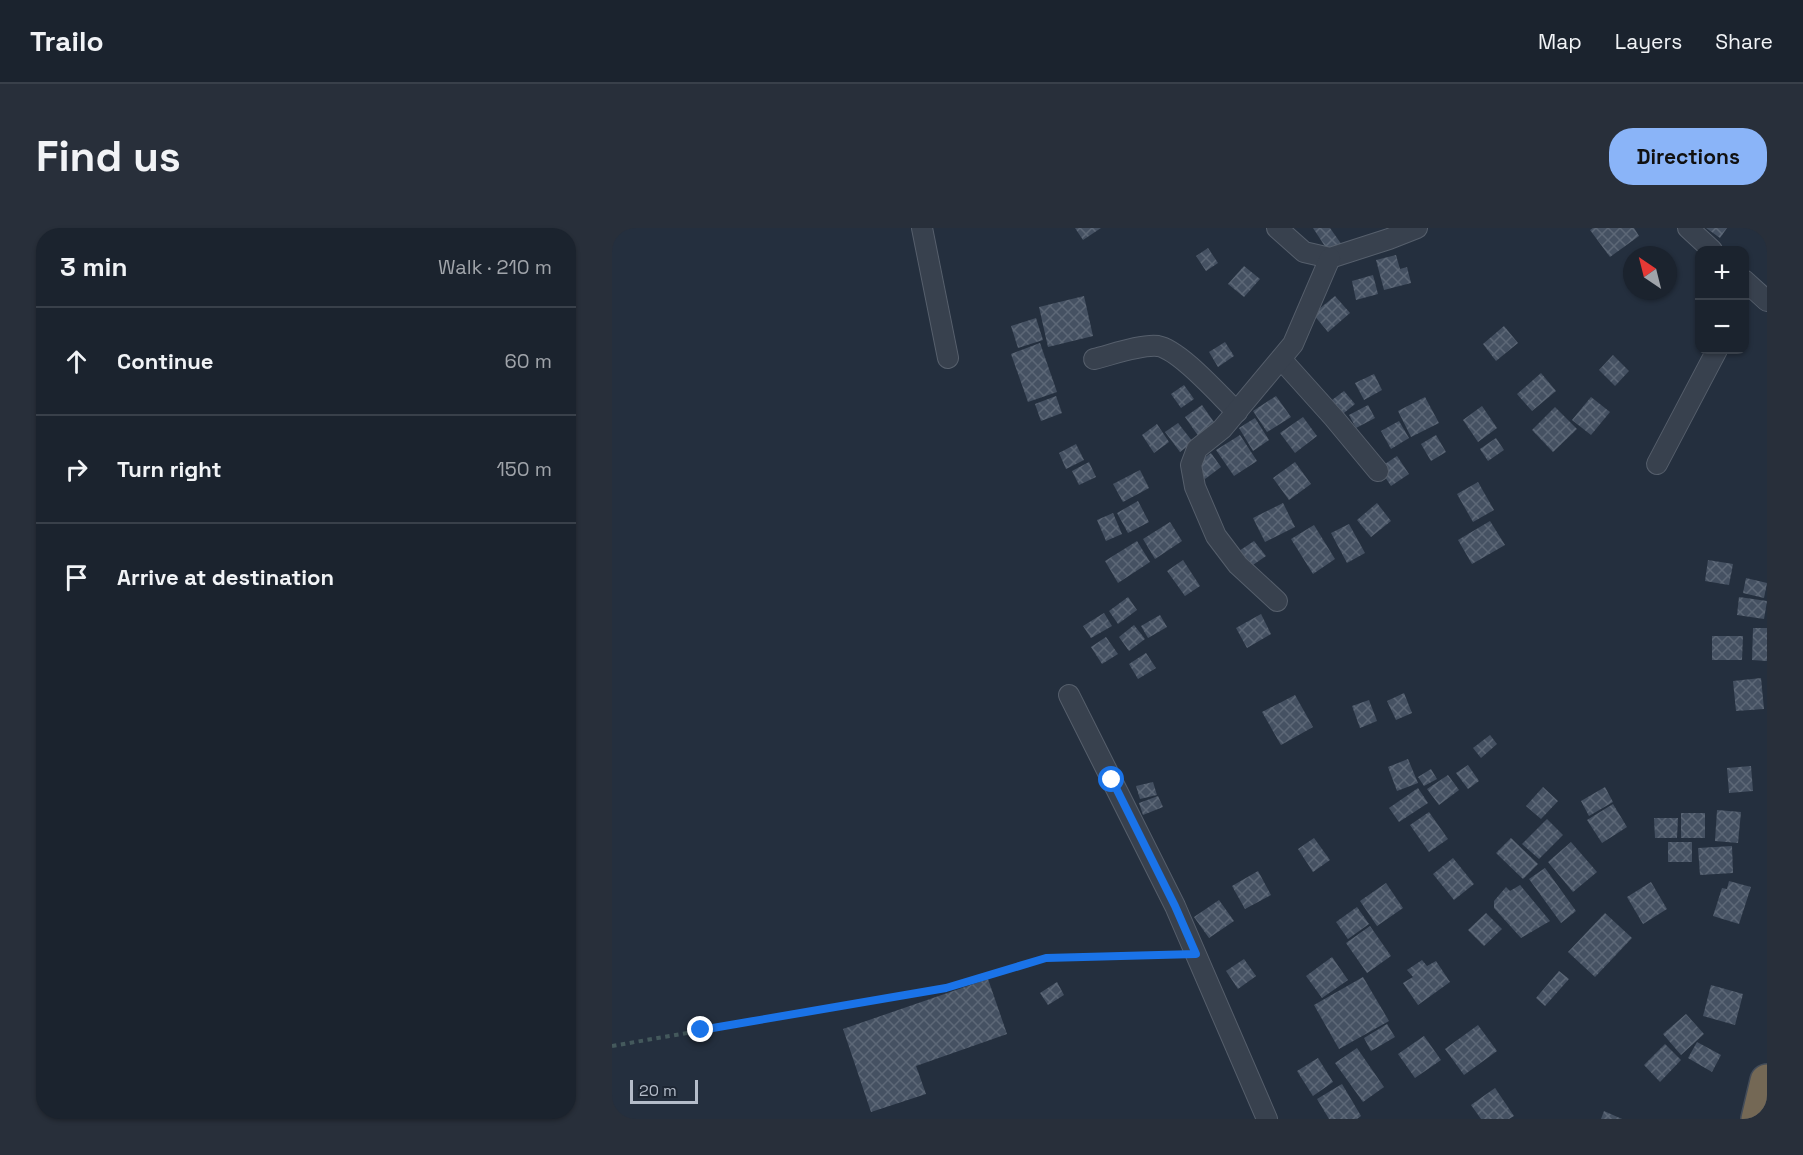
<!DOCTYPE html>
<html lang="en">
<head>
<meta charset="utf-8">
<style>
	body { margin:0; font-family:"Space Grotesk",sans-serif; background:#282f3a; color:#f1f3f6 }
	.controls { position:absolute; right:18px; top:18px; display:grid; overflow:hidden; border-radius:12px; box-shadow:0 2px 4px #0004 }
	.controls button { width:54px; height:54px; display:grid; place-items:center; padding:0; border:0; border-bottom:2px solid #39404a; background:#1b232e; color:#f1f3f6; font:30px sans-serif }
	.compass { position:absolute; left:1011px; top:18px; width:54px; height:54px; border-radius:50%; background:#1b232e; box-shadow:0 2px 4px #0004; rotate:325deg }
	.scale { position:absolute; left:18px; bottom:15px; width:68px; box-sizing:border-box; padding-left:6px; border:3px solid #b4bcc9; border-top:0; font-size:16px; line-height:21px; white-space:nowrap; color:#b4bcc9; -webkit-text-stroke:4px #1d2633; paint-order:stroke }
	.stop { position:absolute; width:18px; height:18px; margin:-14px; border:4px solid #1a73e8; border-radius:50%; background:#fff }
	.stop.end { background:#1a73e8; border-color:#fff; box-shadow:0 2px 6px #0008 }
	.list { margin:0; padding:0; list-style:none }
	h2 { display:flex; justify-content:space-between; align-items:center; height:78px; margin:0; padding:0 24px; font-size:26px }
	h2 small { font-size:20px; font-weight:400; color:#a0a4aa }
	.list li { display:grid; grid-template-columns:39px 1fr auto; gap:18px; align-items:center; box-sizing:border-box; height:108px; padding:0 24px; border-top:2px solid #39404a }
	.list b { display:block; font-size:22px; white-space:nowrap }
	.list em { font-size:20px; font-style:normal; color:#a0a4aa }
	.icon { flex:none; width:33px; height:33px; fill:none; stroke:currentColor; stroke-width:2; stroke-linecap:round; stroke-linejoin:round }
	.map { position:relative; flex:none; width:1155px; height:891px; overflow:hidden; border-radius:24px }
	header { display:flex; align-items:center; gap:36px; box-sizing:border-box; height:84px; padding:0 30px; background:#1b232e; border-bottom:2px solid #39404a }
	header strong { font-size:28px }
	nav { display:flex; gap:33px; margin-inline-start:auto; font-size:21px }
	.intro { display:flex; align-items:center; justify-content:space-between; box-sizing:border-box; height:144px; padding:0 36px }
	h1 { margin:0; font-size:42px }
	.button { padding:15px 27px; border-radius:24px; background:#8ab4f8; color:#111; font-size:21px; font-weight:700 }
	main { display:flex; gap:36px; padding:0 36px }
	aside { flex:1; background:#1b232e; border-radius:24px; box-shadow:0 2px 4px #0004 }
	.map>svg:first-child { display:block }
	.building { fill:url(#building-cross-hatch) }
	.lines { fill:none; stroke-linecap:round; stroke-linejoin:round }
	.street-casing { stroke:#565f6c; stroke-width:22 }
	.highway-casing { stroke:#434c59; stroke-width:36 }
	.path { stroke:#44595c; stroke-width:4; stroke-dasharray:4.5 4.5; stroke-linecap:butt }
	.street { stroke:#38414e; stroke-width:20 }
	.highway { stroke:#746855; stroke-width:33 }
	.route { stroke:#1a73e8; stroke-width:8 }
</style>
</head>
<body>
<header>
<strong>Trailo</strong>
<nav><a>Map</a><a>Layers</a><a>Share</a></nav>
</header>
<div class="intro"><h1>Find us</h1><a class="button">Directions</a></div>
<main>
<aside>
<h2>3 min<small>Walk · 210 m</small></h2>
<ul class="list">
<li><svg class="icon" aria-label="ahead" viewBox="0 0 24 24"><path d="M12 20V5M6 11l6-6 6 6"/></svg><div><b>Continue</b></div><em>60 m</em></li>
<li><svg class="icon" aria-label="right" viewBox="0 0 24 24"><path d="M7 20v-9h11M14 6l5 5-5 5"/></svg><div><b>Turn right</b></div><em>150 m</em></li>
<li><svg class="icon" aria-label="arrive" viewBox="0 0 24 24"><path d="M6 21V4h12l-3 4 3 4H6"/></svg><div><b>Arrive at destination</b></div></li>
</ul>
</aside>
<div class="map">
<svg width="1155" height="891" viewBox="0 0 1155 891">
	<defs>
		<pattern id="building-cross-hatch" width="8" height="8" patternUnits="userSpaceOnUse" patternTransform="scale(1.5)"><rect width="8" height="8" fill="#455162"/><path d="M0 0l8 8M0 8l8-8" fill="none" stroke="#5d6877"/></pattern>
	</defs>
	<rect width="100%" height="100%" fill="#242f3e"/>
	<g class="building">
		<path d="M463 0H489L471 12Z"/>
		<path d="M701 0H718L730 17 718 26Z"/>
		<path d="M981 0H1022L1027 8 998 29 978 2Z"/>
		<path d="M1094 0H1115L1108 10Z"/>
		<path d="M596 20 606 35 594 43 584 28Z"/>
		<path d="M784 27 788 41 795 39 799 55 772 62 764 32Z"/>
		<path d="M632 38 648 51 632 69 616 56Z"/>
		<path d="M761 47 766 66 744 72 740 53Z"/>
		<path d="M472 68 481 108 436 119 427 79Z"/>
		<path d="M723 68 738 85 716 104 701 86Z"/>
		<path d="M424 90 431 112 406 120 399 98Z"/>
		<path d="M892 98 906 115 884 133 871 116Z"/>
		<path d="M613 114 622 128 606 139 597 124Z"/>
		<path d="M428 115 445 164 416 174 399 126Z"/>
		<path d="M1001 127 1017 143 1003 158 987 142Z"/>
		<path d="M929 145 944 163 920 183 905 166Z"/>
		<path d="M762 146 770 162 752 172 743 155Z"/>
		<path d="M572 157 582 171 569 180 559 166Z"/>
		<path d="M732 163 743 176 727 189 716 175Z"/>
		<path d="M444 168 450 185 429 193 423 176Z"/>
		<path d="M664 168 679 189 655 204 641 183Z"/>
		<path d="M813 169 827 195 799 209 786 183Z"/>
		<path d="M979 169 998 184 979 207 960 192Z"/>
		<path d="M590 177 604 197 587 209 573 189Z"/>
		<path d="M756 177 763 190 744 200 737 187Z"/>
		<path d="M870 178 885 200 866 214 851 192Z"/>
		<path d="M943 179 965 201 941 224 920 202Z"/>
		<path d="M691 189 705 208 683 225 668 205Z"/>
		<path d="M643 190 657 212 641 223 627 200Z"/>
		<path d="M787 193 797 210 779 221 769 203Z"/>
		<path d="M566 195 581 214 568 224 553 204Z"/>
		<path d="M545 196 557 214 542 225 530 207Z"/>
		<path d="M628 207 645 233 622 248 604 222Z"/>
		<path d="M824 207 834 224 819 233 809 216Z"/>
		<path d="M884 210 892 222 876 233 868 221Z"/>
		<path d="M464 216 472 232 454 241 447 225Z"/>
		<path d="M599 225 609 239 593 251 583 236Z"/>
		<path d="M785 228 797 246 779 258 767 240Z"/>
		<path d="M477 234 484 249 467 257 460 243Z"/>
		<path d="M683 234 699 256 677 272 661 250Z"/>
		<path d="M528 242 537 260 511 274 501 256Z"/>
		<path d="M866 254 882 282 861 294 845 266Z"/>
		<path d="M526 273 537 294 516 305 505 285Z"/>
		<path d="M671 275 683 299 653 314 641 290Z"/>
		<path d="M765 275 779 293 759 309 745 292Z"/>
		<path d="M501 285 510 306 494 313 485 292Z"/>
		<path d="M878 293 893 317 860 336 846 312Z"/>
		<path d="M558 294 570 313 543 331 531 311Z"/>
		<path d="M737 296 753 325 735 335 719 305Z"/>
		<path d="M702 297 723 331 701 346 679 311Z"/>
		<path d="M525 313 538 334 506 355 493 333Z"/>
		<path d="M642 313 654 328 638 339 627 323Z"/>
		<path d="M571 332 588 358 573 368 555 343Z"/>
		<path d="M1096 332 1121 336 1117 357 1093 353Z"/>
		<path d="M1134 350 1155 355 1152 370 1131 365Z"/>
		<path d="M516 369 525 382 506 396 497 383Z"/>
		<path d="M1127 369 1155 373 1152 391 1125 387Z"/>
		<path d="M492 385 500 398 479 410 471 398Z"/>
		<path d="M649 386 659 406 635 420 624 400Z"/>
		<path d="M548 387 555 399 536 410 529 398Z"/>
		<path d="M522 397 533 411 517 423 507 409Z"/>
		<path d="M1141 400H1155V433L1140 432Z"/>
		<path d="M1100 408H1131L1130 432H1100Z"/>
		<path d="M494 409 506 426 490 436 479 419Z"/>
		<path d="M534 425 544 440 526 451 517 436Z"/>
		<path d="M1149 450 1152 481 1124 483 1121 453Z"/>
		<path d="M792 465 800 485 784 492 775 473Z"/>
		<path d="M683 467 701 499 669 517 650 484Z"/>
		<path d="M757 472 765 493 748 500 740 478Z"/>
		<path d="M878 507 885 516 869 530 861 520Z"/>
		<path d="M796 531 806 555 785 563 776 539Z"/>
		<path d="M856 537 867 553 856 561 844 545Z"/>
		<path d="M1139 538 1141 563 1117 565 1115 540Z"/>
		<path d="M819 541 825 551 812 558 806 549Z"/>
		<path d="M836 547 847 562 827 577 815 561Z"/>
		<path d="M541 554 545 567 528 571 524 558Z"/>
		<path d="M931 559 946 573 929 591 914 578Z"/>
		<path d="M993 559 1001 574 977 588 969 573Z"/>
		<path d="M806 560 816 575 787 594 777 580Z"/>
		<path d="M546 568 551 579 531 587 527 575Z"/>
		<path d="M1001 576 1015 599 990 615 975 592Z"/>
		<path d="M1105 582 1129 584 1126 615 1103 613Z"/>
		<path d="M817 584 836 611 817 624 798 597Z"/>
		<rect x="1069" y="585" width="24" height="25"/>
		<path d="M1042 590H1066L1065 610H1043Z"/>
		<path d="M935 591 951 607 927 631 910 616Z"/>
		<path d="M702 610 718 632 701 644 686 621Z"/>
		<path d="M899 610 926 636 911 651 884 625Z"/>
		<path d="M959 614 985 644 961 664 936 634Z"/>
		<rect x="1056" y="614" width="24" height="20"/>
		<path d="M1120 618 1121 645 1088 647 1086 620Z"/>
		<path d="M841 630 862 656 842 672 821 646Z"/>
		<path d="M933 640 964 683 949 695 917 651Z"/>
		<path d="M646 643 659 667 633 681 620 658Z"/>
		<path d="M1117 653 1139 659 1127 696 1101 688 1110 660 1115 661Z"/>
		<path d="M1039 654 1055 681 1031 696 1015 669Z"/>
		<path d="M774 655 791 680 765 698 748 673Z"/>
		<path d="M908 657 938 693 909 710 882 680V673L894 659 898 663Z"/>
		<path d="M607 672 622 693 597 710 582 689Z"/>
		<path d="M745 679 757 696 736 711 724 694Z"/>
		<path d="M874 685 890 701 872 718 856 702Z"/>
		<path d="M993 685 1020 710 983 749 956 724Z"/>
		<path d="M758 698 779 728 755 745 734 715Z"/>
		<path d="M720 729 736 752 710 770 694 748Z"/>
		<path d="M632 731 644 748 626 761 614 743Z"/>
		<path d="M810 732 815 738 824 733 838 754 806 777 791 755 801 749 795 742Z"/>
		<path d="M947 743 957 751 933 778 924 770Z"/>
		<path d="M751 749 777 793 727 821 702 777Z"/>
		<path d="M376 751 395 806 304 838 314 866 259 884 231 801Z"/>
		<path d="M445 754 452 767 436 777 428 765Z"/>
		<path d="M1099 757 1131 766 1123 797 1091 788Z"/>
		<path d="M1074 786 1092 806 1069 827 1051 806Z"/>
		<path d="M775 796 783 809 759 823 752 810Z"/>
		<path d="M866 797 885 823 852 847 833 821Z"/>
		<path d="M812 808 829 832 803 850 786 826Z"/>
		<path d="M1085 814 1109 827 1100 844 1076 830Z"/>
		<path d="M1053 816 1069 832 1048 854 1032 837Z"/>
		<path d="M745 820 772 859 751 874 723 835Z"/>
		<path d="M706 830 721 854 701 868 685 843Z"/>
		<path d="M730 856 749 888 745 891H717L705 871Z"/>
		<path d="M883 860 902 888 897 891H869L859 877Z"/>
		<path d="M992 883 1010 891H989Z"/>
	</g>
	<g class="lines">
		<g class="street-casing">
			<g id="street">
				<path d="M310 0 336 130"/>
				<path d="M665 0 692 24 718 30 777 11 805 0"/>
				<path d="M1076 0 1100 22"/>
				<path d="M1132 52 1155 73"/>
				<path d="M482 131C499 127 529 116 546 118 568 122 608 168 625 184"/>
				<path d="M669 131 722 190 766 243"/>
				<path d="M1045 236 1105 122"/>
				<path d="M665 373 626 337 604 308 583 259 579 237 585 221 610 201 681 116 718 30"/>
				<path d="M457 467 563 678 655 891"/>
			</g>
		</g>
		<g class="highway-casing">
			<path id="highway" d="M1146 891 1155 853"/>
		</g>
		<path class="path" d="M0 818 334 760 434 730 562 727"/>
		<use href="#street" class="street"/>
		<use href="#highway" class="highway"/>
	</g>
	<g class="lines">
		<path class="route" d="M89 802 334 760 434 730 584 726 563 678 500 552"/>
	</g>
</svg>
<div class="controls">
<button>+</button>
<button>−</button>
</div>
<svg class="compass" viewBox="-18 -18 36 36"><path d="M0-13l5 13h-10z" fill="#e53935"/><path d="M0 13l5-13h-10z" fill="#a0a4aa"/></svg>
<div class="scale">20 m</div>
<div class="stop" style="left:500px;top:552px"></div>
<div class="stop end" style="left:89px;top:802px"></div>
</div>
</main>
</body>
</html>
